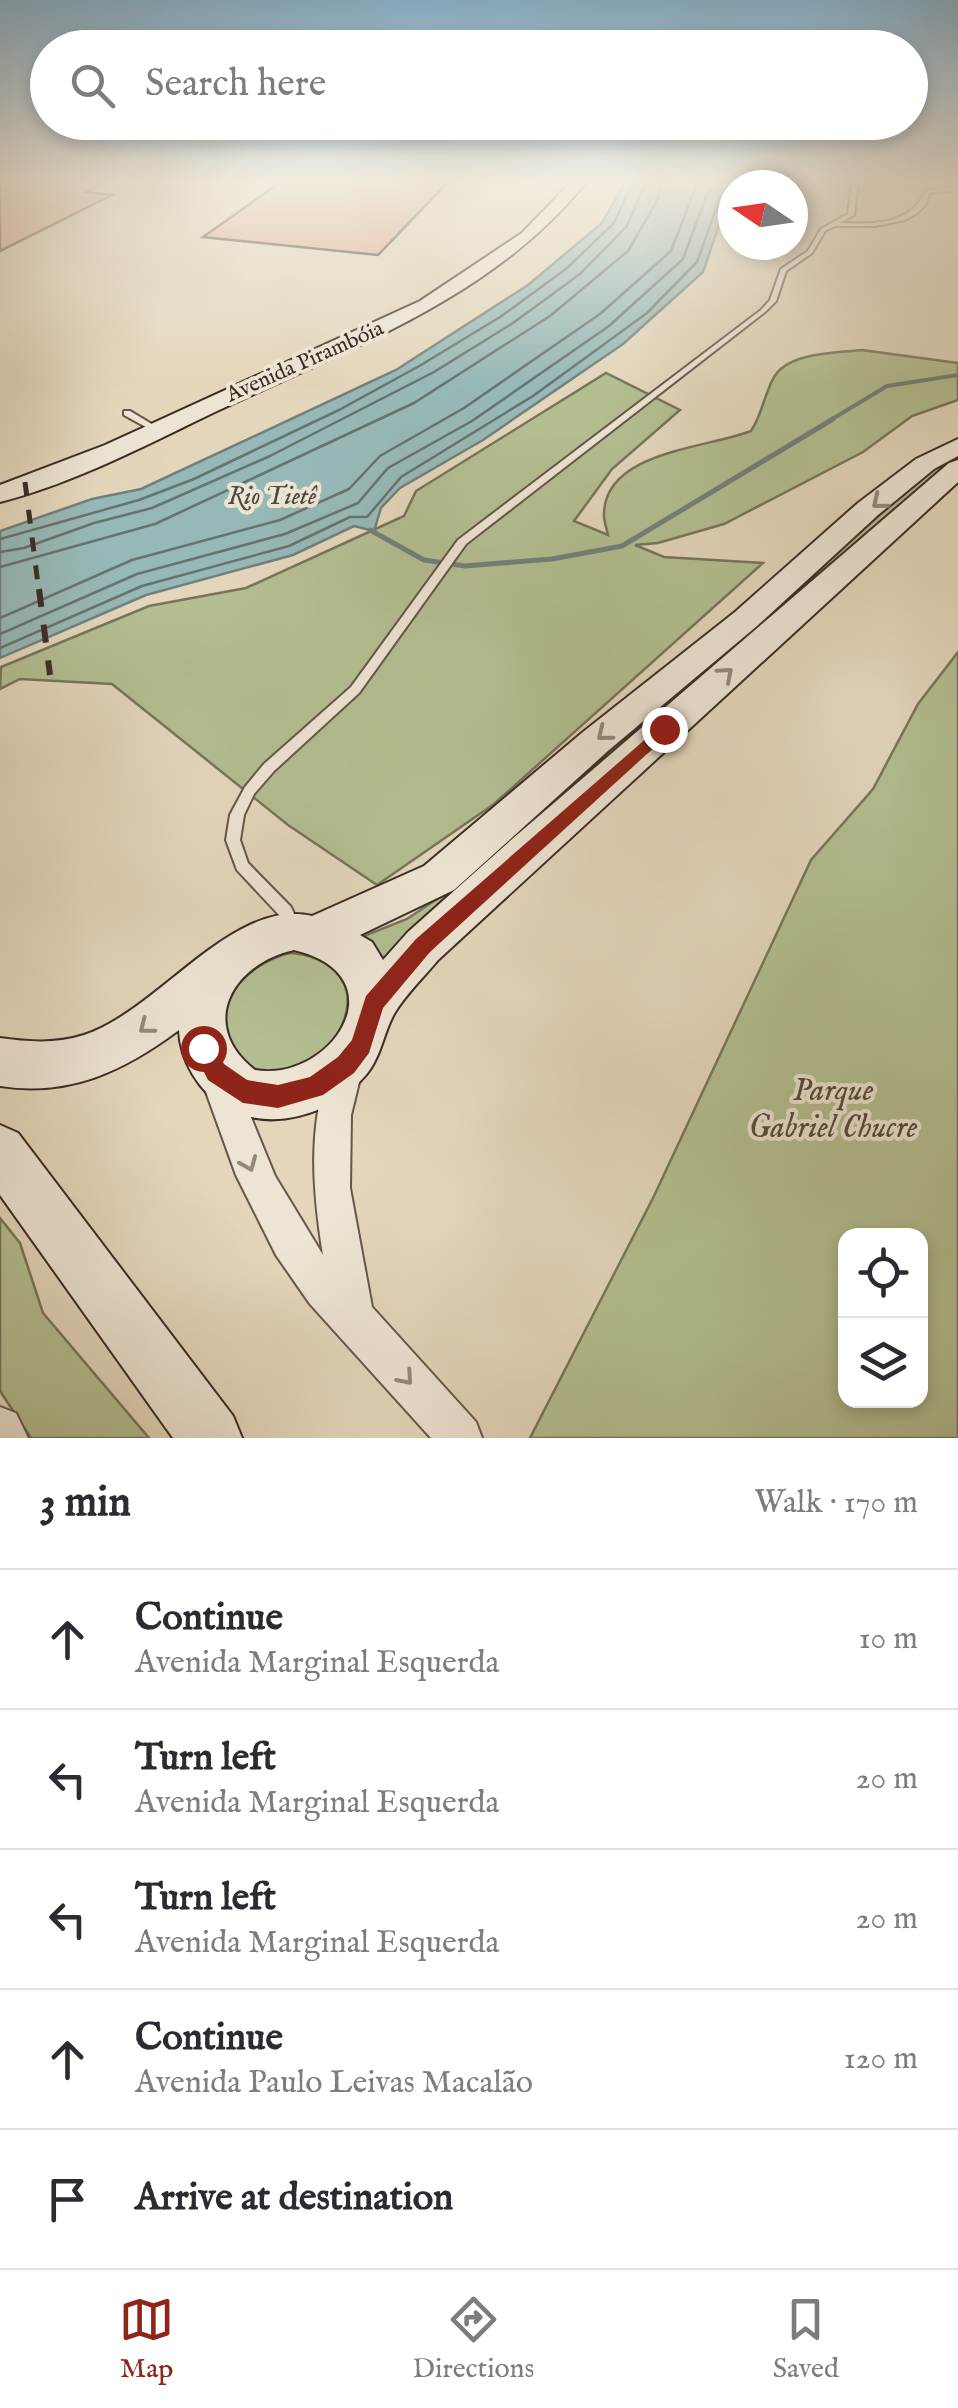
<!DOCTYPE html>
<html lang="en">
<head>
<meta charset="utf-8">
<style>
	body { margin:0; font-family:"IM FELL English",serif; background:#f7f7f7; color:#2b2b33 }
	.controls { position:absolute; right:30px; bottom:30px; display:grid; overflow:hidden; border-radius:20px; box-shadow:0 5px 15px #0003 }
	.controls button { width:90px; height:90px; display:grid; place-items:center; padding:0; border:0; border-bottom:2px solid #e1e1e2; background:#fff; color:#2b2b33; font:50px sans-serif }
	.compass { position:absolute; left:718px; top:170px; width:90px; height:90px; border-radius:50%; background:#fff; box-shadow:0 5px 15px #0003; rotate:283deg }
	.stop { position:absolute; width:30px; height:30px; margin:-22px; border:8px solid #8f2418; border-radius:50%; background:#fff }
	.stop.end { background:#8f2418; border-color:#fff; box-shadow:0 2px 10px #0008 }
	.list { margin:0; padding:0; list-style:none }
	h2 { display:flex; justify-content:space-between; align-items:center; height:130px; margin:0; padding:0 40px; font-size:42px }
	h2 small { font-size:32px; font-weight:400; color:#7c7c81 }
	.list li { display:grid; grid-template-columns:65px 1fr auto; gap:30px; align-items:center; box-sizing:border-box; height:140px; padding:0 40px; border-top:2px solid #e1e1e2 }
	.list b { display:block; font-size:38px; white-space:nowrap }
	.list p { margin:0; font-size:32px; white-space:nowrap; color:#7c7c81 }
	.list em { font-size:32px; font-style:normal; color:#7c7c81 }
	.icon { flex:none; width:55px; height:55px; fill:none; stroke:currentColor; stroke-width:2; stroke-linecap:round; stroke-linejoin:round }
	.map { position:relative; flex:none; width:958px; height:1438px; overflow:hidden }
	.search { position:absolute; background:#fff; box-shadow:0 5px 15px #0003; left:30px; right:30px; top:30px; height:110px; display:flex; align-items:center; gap:25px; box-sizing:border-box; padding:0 35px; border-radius:55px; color:#7c7c81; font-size:38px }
	.sheet { height:830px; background:#fff }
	nav { display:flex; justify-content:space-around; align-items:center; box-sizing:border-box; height:140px; border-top:2px solid #e1e1e2; background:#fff; font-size:28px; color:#7c7c81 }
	nav a { display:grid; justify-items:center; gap:5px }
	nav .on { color:#8f2418 }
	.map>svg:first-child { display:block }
	.green { fill:#b3be91; stroke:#77755c; stroke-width:2.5; fill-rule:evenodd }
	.water { fill:#96b8b6; stroke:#72807c; stroke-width:2.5 }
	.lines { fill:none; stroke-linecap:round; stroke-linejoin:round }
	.shore { stroke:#68726e; stroke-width:2.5 }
	.stream-far1 { stroke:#72807c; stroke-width:4 }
	.stream { stroke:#72807c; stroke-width:5 }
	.building { fill:#dfa989; stroke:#3b2c26; stroke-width:2.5 }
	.lane-casing { stroke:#65564b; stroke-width:4 }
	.street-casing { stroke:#65564b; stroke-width:4 }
	.secondary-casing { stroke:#3b2c26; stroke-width:4 }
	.lane { fill:#ede4d3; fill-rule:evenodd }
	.street { fill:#ede4d3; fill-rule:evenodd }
	.secondary { fill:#ede4d3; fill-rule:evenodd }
	.rail-far1 { stroke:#3b2c26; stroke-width:5; stroke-dasharray:14 14; stroke-linecap:butt }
	.rail { stroke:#3b2c26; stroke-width:6; stroke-dasharray:18 18; stroke-linecap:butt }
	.oneway { stroke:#94887c }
	.route { fill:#8f2418 }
	.labels { text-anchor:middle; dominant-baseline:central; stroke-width:8; stroke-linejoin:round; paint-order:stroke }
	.far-street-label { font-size:22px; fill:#3b2c26; stroke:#ede4d3 }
	.far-water-label { font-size:25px; font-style:italic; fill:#4d4843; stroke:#ede4d3 }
	.near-park-label { font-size:32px; font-style:italic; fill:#53493b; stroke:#ede4d3 }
</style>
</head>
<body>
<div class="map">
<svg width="958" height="1438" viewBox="0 0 958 1438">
	<rect width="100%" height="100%" fill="#e3d6bb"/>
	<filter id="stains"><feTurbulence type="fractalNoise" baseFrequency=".002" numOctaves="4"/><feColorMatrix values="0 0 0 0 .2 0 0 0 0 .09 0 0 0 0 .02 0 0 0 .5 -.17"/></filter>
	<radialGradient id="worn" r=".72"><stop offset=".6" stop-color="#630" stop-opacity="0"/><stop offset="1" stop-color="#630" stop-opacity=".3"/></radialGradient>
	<g class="green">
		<path d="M862 350 958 363V400L912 416 863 452 724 524 658 543 635 545 664 557 763 563 494 804 377 885 288 825 112 684 20 679 0 689 1 667 149 606 246 588 404 516 416 491 606 373 680 410 612 469 574 521 608 535C607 529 603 519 604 513 606 451 708 448 751 431 762 414 764 396 773 379 786 352 836 353 862 350Z"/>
		<path d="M958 454V461L459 898 380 963 359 938 407 919 443 895 937 465Z"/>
		<path d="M958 652V1438H530L654 1196 811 860 873 789 918 704ZM846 1236H920V1400H846Z"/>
		<path d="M290 953C325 955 357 978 345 1017 333 1059 271 1095 236 1055 197 1011 249 962 290 953Z"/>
		<path d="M0 1218 20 1243 43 1313 149 1438H31L0 1391Z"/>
	</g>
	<path class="water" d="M626 181H734L703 272 623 344 483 440 400 488 381 508 374 531 354 526 293 555 146 595 0 658V531L92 499 141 489 396 370 528 285 602 223Z"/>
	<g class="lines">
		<g class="shore">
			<path d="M0 539 139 500 194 479 339 410 421 365 500 317 566 269 614 223 634 181"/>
			<path d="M0 552 24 548 94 523 152 508 270 456 434 372 513 323 580 274 627 226 646 181"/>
			<path d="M0 567 155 524 414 403 550 316 628 251 657 201 661 181"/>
			<path d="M0 618 132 560 280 520 349 489 380 456 464 408 600 314 671 251 698 181"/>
			<path d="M0 634 137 574 285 534 358 503 388 468 472 421 609 326 683 259 707 194 720 181"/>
			<path d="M0 648 142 586 289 546 350 517H367L401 477 533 396 647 313 697 262 720 198 733 192"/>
		</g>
		<path class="stream-far1" d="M829 421 887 386 958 375"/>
		<path class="stream" d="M370 530 424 560 465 566 552 559 622 546 833 419"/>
	</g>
	<g class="building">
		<path d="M0 181H108L86 192 112 195 0 251Z"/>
		<path d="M282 181H449L378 255 203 237Z"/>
	</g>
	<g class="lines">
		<g class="lane-casing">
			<g id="lane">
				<path d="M852 181H858L854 215 840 223C874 224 909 226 926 191L958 186V190L930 193 925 205 916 214 905 220 876 226H834L825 231 812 253 786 271 776 301 765 312 466 544 359 693 274 771 254 794 244 815 240 840 248 863 291 907 302 931 299 936 294 938 289 936 280 916 237 870 226 840 230 815 245 787 264 764 351 687 458 540 761 310 770 300 781 269 808 251 821 229 848 214Z"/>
				<path d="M124 411H130L160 429 153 431 124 415Z"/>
			</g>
		</g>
		<g class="street-casing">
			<g id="street">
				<path d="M346 1049 358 1054 363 1066 351 1115 350 1188 372 1307 476 1422 482 1438H431L310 1304 276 1255 236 1175 201 1078 206 1066 218 1061 230 1066 275 1176 323 1255C312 1186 307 1120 334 1054Z"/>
				<path d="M0 1407 16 1413 28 1438H0Z"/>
			</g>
		</g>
		<g class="secondary-casing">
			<g id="secondary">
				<path d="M572 181H587C494 298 348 349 217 411 148 444 75 483 0 502V485L105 445 420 301 522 233Z"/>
				<path d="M958 439V456L934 469 878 515 757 626 609 750 454 890 360 935 372 942 383 960 408 932 511 840 949 463 958 460V482L438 960C424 977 405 995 394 1014 383 1034 381 1058 365 1076 331 1115 270 1133 225 1107 199 1092 180 1060 179 1030 124 1071 69 1097 0 1086V1038C29 1042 56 1044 84 1035 160 1010 231 898 312 916L424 866 583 732 735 612 858 503 916 459ZM294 950C402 976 331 1083 255 1070 197 1025 232 964 294 950Z"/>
				<path d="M0 1125 18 1133 233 1416 242 1438H173L0 1195Z"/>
			</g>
		</g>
		<use href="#lane" class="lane"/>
		<use href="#street" class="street"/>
		<use href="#secondary" class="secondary"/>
		<path class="rail-far1" d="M25 482 39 592"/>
		<path class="rail" d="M39 589 50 675"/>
	</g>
	<defs><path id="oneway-chevron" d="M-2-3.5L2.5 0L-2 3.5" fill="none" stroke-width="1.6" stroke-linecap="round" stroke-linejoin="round" transform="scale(2.5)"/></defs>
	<g class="oneway">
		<use href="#oneway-chevron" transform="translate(879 502) rotate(141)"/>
		<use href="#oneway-chevron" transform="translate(726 674) rotate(-41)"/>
		<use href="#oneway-chevron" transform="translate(604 734) rotate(141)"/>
		<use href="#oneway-chevron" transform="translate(146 1027) rotate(142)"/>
		<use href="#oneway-chevron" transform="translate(249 1164) rotate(67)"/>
		<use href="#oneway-chevron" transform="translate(406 1378) rotate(49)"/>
	</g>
	<linearGradient id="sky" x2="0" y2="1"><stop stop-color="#87b6d4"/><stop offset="0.47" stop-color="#f2ede0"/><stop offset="1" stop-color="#f2ede0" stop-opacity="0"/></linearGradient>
	<rect width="958" height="383" fill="url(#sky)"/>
	<path class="route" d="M664 723 670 724V733L430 952 383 1008 369 1053 354 1073 323 1095 278 1108 243 1103 208 1080 192 1048 195 1040 203 1037 211 1040 224 1064 247 1080 278 1085 310 1077 338 1057 352 1040 366 996 416 939Z"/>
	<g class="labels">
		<g class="far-street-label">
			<text transform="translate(305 362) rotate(-24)">Avenida Pirambóia</text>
		</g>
		<g class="far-water-label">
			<text x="272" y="497">Rio Tietê</text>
		</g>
		<g class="near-park-label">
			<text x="833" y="1091">Parque<tspan x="833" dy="37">Gabriel Chucre</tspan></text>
		</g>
	</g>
	<rect width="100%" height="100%" filter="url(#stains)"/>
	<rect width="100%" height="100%" fill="url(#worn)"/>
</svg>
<div class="controls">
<button><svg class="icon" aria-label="locate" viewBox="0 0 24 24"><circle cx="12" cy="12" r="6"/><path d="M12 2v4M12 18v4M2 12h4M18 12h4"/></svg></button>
<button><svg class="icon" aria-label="layers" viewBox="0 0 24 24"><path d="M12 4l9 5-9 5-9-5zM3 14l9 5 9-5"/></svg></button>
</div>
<svg class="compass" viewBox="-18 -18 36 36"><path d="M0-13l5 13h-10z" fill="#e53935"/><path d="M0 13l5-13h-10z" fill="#7c7c81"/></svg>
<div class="stop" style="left:203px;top:1048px"></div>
<div class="stop end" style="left:664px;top:729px"></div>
<div class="search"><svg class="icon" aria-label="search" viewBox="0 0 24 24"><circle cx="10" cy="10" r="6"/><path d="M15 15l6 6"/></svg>Search here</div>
</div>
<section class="sheet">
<h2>3 min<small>Walk · 170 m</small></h2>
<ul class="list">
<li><svg class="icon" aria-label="ahead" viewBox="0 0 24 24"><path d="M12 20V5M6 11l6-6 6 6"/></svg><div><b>Continue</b><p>Avenida Marginal Esquerda</p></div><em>10 m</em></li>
<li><svg class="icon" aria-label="left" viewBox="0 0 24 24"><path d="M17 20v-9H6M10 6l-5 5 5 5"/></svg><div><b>Turn left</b><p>Avenida Marginal Esquerda</p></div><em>20 m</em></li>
<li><svg class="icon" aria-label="left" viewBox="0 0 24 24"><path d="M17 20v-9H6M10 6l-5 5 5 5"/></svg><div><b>Turn left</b><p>Avenida Marginal Esquerda</p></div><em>20 m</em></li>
<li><svg class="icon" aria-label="ahead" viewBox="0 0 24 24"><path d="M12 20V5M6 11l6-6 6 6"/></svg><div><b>Continue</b><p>Avenida Paulo Leivas Macalão</p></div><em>120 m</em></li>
<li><svg class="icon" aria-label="arrive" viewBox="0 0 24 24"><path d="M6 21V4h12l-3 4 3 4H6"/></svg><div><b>Arrive at destination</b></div></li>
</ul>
</section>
<nav>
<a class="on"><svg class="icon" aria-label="map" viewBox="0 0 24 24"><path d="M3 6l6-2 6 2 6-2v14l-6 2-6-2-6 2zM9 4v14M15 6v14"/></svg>Map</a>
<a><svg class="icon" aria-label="directions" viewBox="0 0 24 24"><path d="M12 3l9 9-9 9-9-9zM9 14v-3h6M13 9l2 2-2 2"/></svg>Directions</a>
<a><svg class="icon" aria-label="saved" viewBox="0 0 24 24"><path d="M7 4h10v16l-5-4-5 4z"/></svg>Saved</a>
</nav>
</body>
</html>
